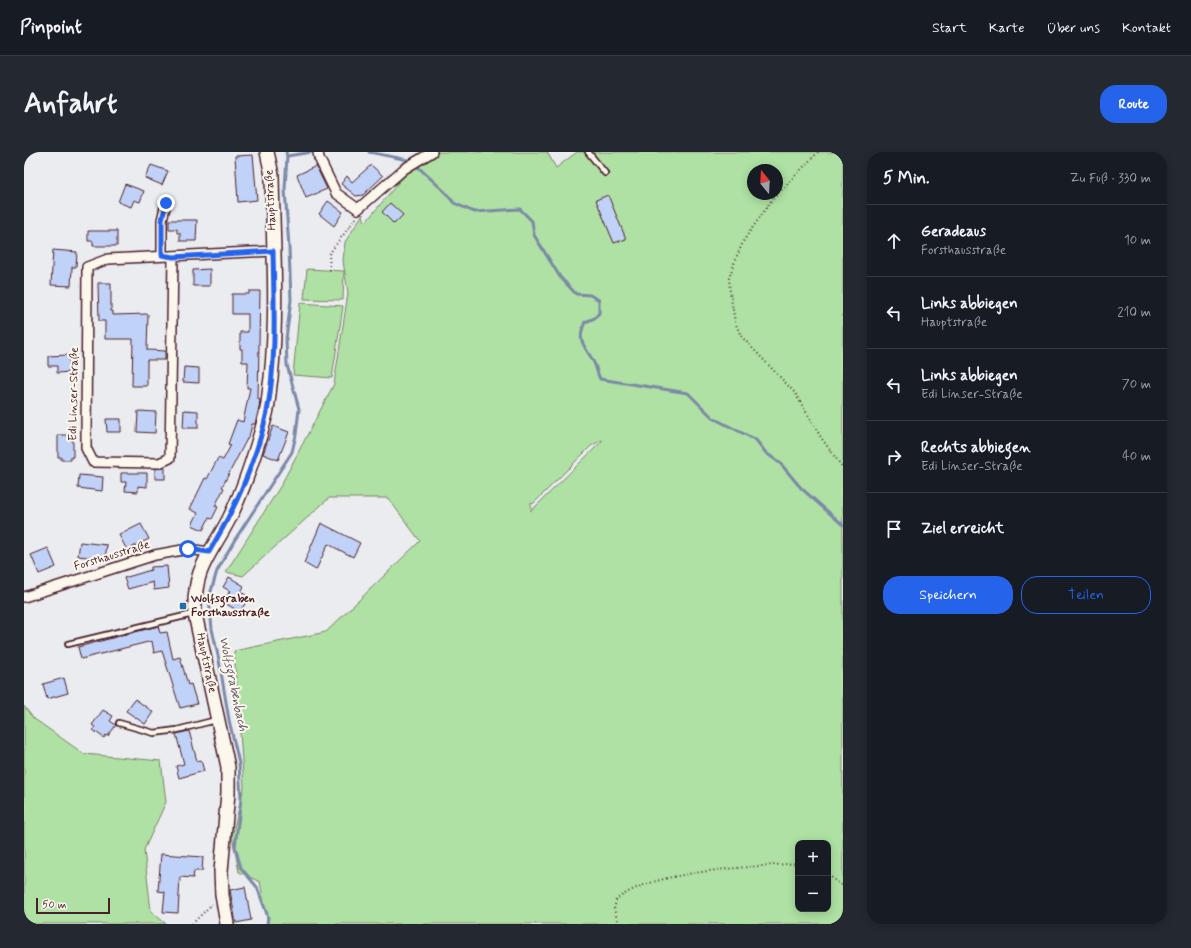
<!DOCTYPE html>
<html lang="de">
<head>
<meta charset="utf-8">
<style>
	body { margin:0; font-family:Mynerve,sans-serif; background:#242831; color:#f1f3f6 }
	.controls { position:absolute; right:12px; bottom:12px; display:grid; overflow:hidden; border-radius:8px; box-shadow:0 2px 10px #0003 }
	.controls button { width:36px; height:36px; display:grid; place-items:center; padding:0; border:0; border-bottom:1px solid #363941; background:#171b24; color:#f1f3f6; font:20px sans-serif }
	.compass { position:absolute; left:723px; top:12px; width:36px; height:36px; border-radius:50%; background:#171b24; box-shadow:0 2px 10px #0003; rotate:342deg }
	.scale { position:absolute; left:12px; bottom:10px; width:74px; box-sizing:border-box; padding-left:4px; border:2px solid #4a1f2b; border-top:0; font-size:11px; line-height:14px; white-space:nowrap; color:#4a1f2b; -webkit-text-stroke:3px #fbf7ec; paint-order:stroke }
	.stop { position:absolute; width:12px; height:12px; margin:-9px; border:3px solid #2563eb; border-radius:50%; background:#fff }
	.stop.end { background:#2563eb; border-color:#fff; box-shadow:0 1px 4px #0008 }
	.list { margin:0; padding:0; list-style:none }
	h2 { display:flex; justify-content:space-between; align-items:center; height:52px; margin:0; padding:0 16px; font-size:17px }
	h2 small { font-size:13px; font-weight:400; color:#9ea1a6 }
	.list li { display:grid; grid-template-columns:26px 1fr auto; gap:12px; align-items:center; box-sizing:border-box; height:72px; padding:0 16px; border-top:1px solid #363941 }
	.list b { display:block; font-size:15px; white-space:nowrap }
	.list p { margin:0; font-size:13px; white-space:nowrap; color:#9ea1a6 }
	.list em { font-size:13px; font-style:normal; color:#9ea1a6 }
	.actions { display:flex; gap:8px; padding:12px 16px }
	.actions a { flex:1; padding:9px 0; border:1px solid #2563eb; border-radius:16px; text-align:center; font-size:14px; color:#2563eb }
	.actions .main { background:#2563eb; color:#fff }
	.icon { flex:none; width:22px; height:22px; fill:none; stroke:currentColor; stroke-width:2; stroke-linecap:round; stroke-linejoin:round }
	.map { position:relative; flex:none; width:819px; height:772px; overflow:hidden; border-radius:16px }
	header { display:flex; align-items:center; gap:24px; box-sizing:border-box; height:56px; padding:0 20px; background:#171b24; border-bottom:1px solid #363941 }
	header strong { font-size:19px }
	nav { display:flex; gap:22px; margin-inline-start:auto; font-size:14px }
	.intro { display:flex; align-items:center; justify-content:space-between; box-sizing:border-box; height:96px; padding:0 24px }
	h1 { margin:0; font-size:28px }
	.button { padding:10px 18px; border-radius:16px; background:#2563eb; color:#fff; font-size:14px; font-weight:700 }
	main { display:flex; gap:24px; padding:0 24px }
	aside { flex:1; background:#171b24; border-radius:16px; box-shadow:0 2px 10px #0003 }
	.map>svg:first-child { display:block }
	.green { fill:#aee1a3; stroke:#7c8067; fill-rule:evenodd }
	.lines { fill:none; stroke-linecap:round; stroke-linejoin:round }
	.stream { stroke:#7c89a7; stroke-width:3 }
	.building { fill:#c1d2f8; stroke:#4a1f2b }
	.lane-casing { stroke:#4a1f2b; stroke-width:8 }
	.street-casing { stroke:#4a1f2b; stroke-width:12 }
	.secondary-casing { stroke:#4a1f2b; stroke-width:16 }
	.path { stroke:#4a1f2b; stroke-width:2; stroke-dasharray:1 3; stroke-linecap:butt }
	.lane { stroke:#fbf7ec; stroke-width:4.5 }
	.street { stroke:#fbf7ec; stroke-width:9 }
	.secondary { stroke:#fbf7ec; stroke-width:13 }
	.route { stroke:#2563eb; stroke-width:5 }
	.poi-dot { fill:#1f6fb2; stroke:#fbf7ec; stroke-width:1.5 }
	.labels { text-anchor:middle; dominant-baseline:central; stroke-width:4; stroke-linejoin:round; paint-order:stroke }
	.street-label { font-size:12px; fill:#4a1f2b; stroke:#fbf7ec }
	.poi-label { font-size:12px; font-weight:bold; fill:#4a1f2b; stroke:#fbf7ec; text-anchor:start }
	.water-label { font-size:13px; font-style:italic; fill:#635469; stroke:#fbf7ec }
</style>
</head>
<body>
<header>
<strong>Pinpoint</strong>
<nav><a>Start</a><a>Karte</a><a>Über uns</a><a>Kontakt</a></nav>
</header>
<div class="intro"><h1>Anfahrt</h1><a class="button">Route</a></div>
<main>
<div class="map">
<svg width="819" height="772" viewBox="0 0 819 772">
	<rect width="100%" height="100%" fill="#eaecf0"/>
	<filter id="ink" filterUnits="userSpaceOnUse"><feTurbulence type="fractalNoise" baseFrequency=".025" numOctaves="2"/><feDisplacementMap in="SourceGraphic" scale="8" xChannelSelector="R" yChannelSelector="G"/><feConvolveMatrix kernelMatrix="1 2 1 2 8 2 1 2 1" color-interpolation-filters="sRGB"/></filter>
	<g filter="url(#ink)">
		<g class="green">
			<path d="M413 0H523L532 16 553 0H819V772H244L236 730 215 720 208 684 220 635 210 499 302 480 396 389 364 346H305L219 424 202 420 256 335 310 232 324 141 319 109 321 90 339 62 341 71 374 31 394 11ZM729 18H753V42H729ZM578 288V289L507 359V351L509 352 567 294ZM774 691H804V757H774Z"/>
			<path d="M283 117 320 119 319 148 280 147Z"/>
			<path d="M276 151 319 154 308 226 269 223Z"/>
			<path d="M0 554 9 566 60 602 137 609 142 650 120 698 127 759 142 772H0Z"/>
		</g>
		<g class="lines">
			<g class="stream">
				<path d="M345 0 384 8"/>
				<path d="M263 4 288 0"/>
				<path d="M394 15 421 40 430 51 450 60 496 57 508 69 510 83 536 125 552 142 566 143 575 148V161L571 166 561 170C553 188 559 192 568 207 572 213 573 221 576 227L664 241 689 266 732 288 742 301 756 311 777 336 819 373"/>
				<path d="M243 772 244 765 233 735 217 716 211 695 217 647 215 611 205 568 195 508 188 477 185 446 193 419 210 389 268 300 272 283 275 257 263 213 262 187 267 148 265 96 261 37 263 4 262 0"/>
			</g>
		</g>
		<g class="building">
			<path d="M229 3 233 48 214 50 211 4Z"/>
			<path d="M127 13 144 19 138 33 121 26Z"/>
			<path d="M347 13 359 24 339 43 332 44 317 32 323 24 328 30Z"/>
			<path d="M292 14 303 37 282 46 273 23Z"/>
			<path d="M101 32 120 39 116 50 110 48 107 55 94 50Z"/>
			<path d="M584 43 602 87 590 91 572 48Z"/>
			<path d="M304 49 319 60 310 74 295 62Z"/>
			<path d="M366 51 379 63 370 72 358 60Z"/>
			<path d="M145 68H173L172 89H156V81H153V77H145Z"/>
			<path d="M64 79H93V94H69V89H64Z"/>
			<path d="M29 98 53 100 52 115H48L47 134 27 133Z"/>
			<path d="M186 117V134H169V118Z"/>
			<path d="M74 131H87V159H89V163L124 162 123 198 141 199V208H123V234H108L109 187H81V169H75Z"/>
			<path d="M225 139H236L234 247H236L235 256 231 272H228L226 281 198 335 200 336 191 354 194 355 188 367 185 366 179 378 168 373 174 361 166 357 181 326 183 327 194 306 199 308 207 293 204 292 213 268 219 270 226 236H223L224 210H218V197H216V180H224V162H208V142H225Z"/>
			<path d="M45 203 46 220 33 221V214H24V204Z"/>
			<path d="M160 215 175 216V231L159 230Z"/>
			<path d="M160 258 174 259V276H159Z"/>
			<path d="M114 259 132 260 131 281 113 280Z"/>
			<path d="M82 267H97V280H83Z"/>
			<path d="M249 274 265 280 254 308 239 302Z"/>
			<path d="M34 283H48L47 288 49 287V305H47V308H37V305H34Z"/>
			<path d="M138 316H141V327H131V317Z"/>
			<path d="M97 321H123V335L114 334V340L101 339 102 330H97Z"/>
			<path d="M55 323 79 325 78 339 54 336Z"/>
			<path d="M297 371 336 391 329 405 304 392 292 418 280 411Z"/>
			<path d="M117 372 125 387 103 398 95 383Z"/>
			<path d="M56 390 83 393 81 407 54 404Z"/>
			<path d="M24 396 32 415 15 422 7 403Z"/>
			<path d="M143 414 145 436 130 438 129 430 104 437 100 426 127 418V415Z"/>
			<path d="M205 425 220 434 217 440 225 445 216 460 199 450 206 439 199 435Z"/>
			<path d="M134 474 136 481 143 480 149 507 156 505 164 533 167 532 173 552 156 556 138 499 130 501 128 489 57 507 54 495Z"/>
			<path d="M40 526 44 541 23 547 19 532Z"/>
			<path d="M111 547 129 560 121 572 102 559Z"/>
			<path d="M79 558 89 564 86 569 92 573 84 584 82 583 80 586 69 578 71 575 68 573Z"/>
			<path d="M165 579 173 609 177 608 180 619 155 626 152 614 160 612 152 582Z"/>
			<path d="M137 702 179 705 178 719H170L169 726 156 725 154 761 139 760 141 740 134 739Z"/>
			<path d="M221 735 227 768 212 771 206 738Z"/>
		</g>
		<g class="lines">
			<g class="lane-casing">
				<g id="lane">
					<path d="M564 0 581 21"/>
					<path d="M44 492 169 462"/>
					<path d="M95 571 130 581 153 578 192 568"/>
				</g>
			</g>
			<g class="street-casing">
				<g id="street">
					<path d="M294 0 295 6 312 41 334 57 380 17 408 0"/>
					<path d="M138 103V68L142 51"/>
					<path d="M149 105 146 306 135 311 69 310 62 296 63 115 84 107 249 99"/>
					<path d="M0 445 131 403 164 397 185 400"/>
				</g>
			</g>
			<g class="secondary-casing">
				<path id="secondary" d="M203 772 198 743 197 719 204 641V615L171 462C169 414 187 403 206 365 222 332 233 296 242 262 245 250 245 237 247 226 254 159 249 90 248 23L243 0"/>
			</g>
			<g class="path">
				<path d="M794 0 747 49 720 88 712 106 705 126 706 140 711 170 717 184 771 241 798 287 819 316"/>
				<path d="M306 118 305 102 332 66"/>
				<path d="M804 723 819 734"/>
				<path d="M168 772 188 752"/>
				<path d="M595 772 590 758 592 748C630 717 725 716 774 711"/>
			</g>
			<use href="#lane" class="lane"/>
			<use href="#street" class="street"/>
			<use href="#secondary" class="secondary"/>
		</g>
	</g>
	<g class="lines" filter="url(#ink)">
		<path class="route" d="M142 51 138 68V103L149 105 249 99C250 152 253 208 243 260 232 310 211 357 185 400L164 397"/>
	</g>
	<rect class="poi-dot" x="155" y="450" width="8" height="8" rx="2"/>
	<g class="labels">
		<g class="street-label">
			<text transform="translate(247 48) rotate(-93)">Hauptstraße</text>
			<text transform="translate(50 242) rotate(-89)">Edi Linser-Straße</text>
			<text transform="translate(88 404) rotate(-17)">Forsthausstraße</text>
			<text transform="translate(182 511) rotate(78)">Hauptstraße</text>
		</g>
		<g class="poi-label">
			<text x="167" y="447">Wolfsgraben<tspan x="167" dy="14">Forsthausstraße</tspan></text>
		</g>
		<g class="water-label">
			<text transform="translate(209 532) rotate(78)">Wolfsgrabenbach</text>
		</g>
	</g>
</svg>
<div class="controls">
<button>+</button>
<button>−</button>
</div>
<svg class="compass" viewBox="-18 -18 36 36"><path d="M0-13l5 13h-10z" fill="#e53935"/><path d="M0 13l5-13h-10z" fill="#9ea1a6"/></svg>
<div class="scale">50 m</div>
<div class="stop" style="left:164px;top:397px"></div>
<div class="stop end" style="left:142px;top:51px"></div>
</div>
<aside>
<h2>5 Min.<small>Zu Fuß · 330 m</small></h2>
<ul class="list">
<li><svg class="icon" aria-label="ahead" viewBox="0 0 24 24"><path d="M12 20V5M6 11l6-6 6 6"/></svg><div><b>Geradeaus</b><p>Forsthausstraße</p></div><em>10 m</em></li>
<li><svg class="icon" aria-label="left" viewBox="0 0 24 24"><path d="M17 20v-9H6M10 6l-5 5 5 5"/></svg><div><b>Links abbiegen</b><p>Hauptstraße</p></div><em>210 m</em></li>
<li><svg class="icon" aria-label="left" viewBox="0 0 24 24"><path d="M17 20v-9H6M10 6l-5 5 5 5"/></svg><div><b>Links abbiegen</b><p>Edi Linser-Straße</p></div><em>70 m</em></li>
<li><svg class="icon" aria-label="right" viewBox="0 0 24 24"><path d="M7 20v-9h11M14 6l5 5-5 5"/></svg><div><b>Rechts abbiegen</b><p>Edi Linser-Straße</p></div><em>40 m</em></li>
<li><svg class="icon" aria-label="arrive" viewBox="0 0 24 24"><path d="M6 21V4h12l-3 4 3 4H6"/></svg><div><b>Ziel erreicht</b></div></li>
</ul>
<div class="actions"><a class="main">Speichern</a><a>Teilen</a></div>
</aside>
</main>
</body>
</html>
